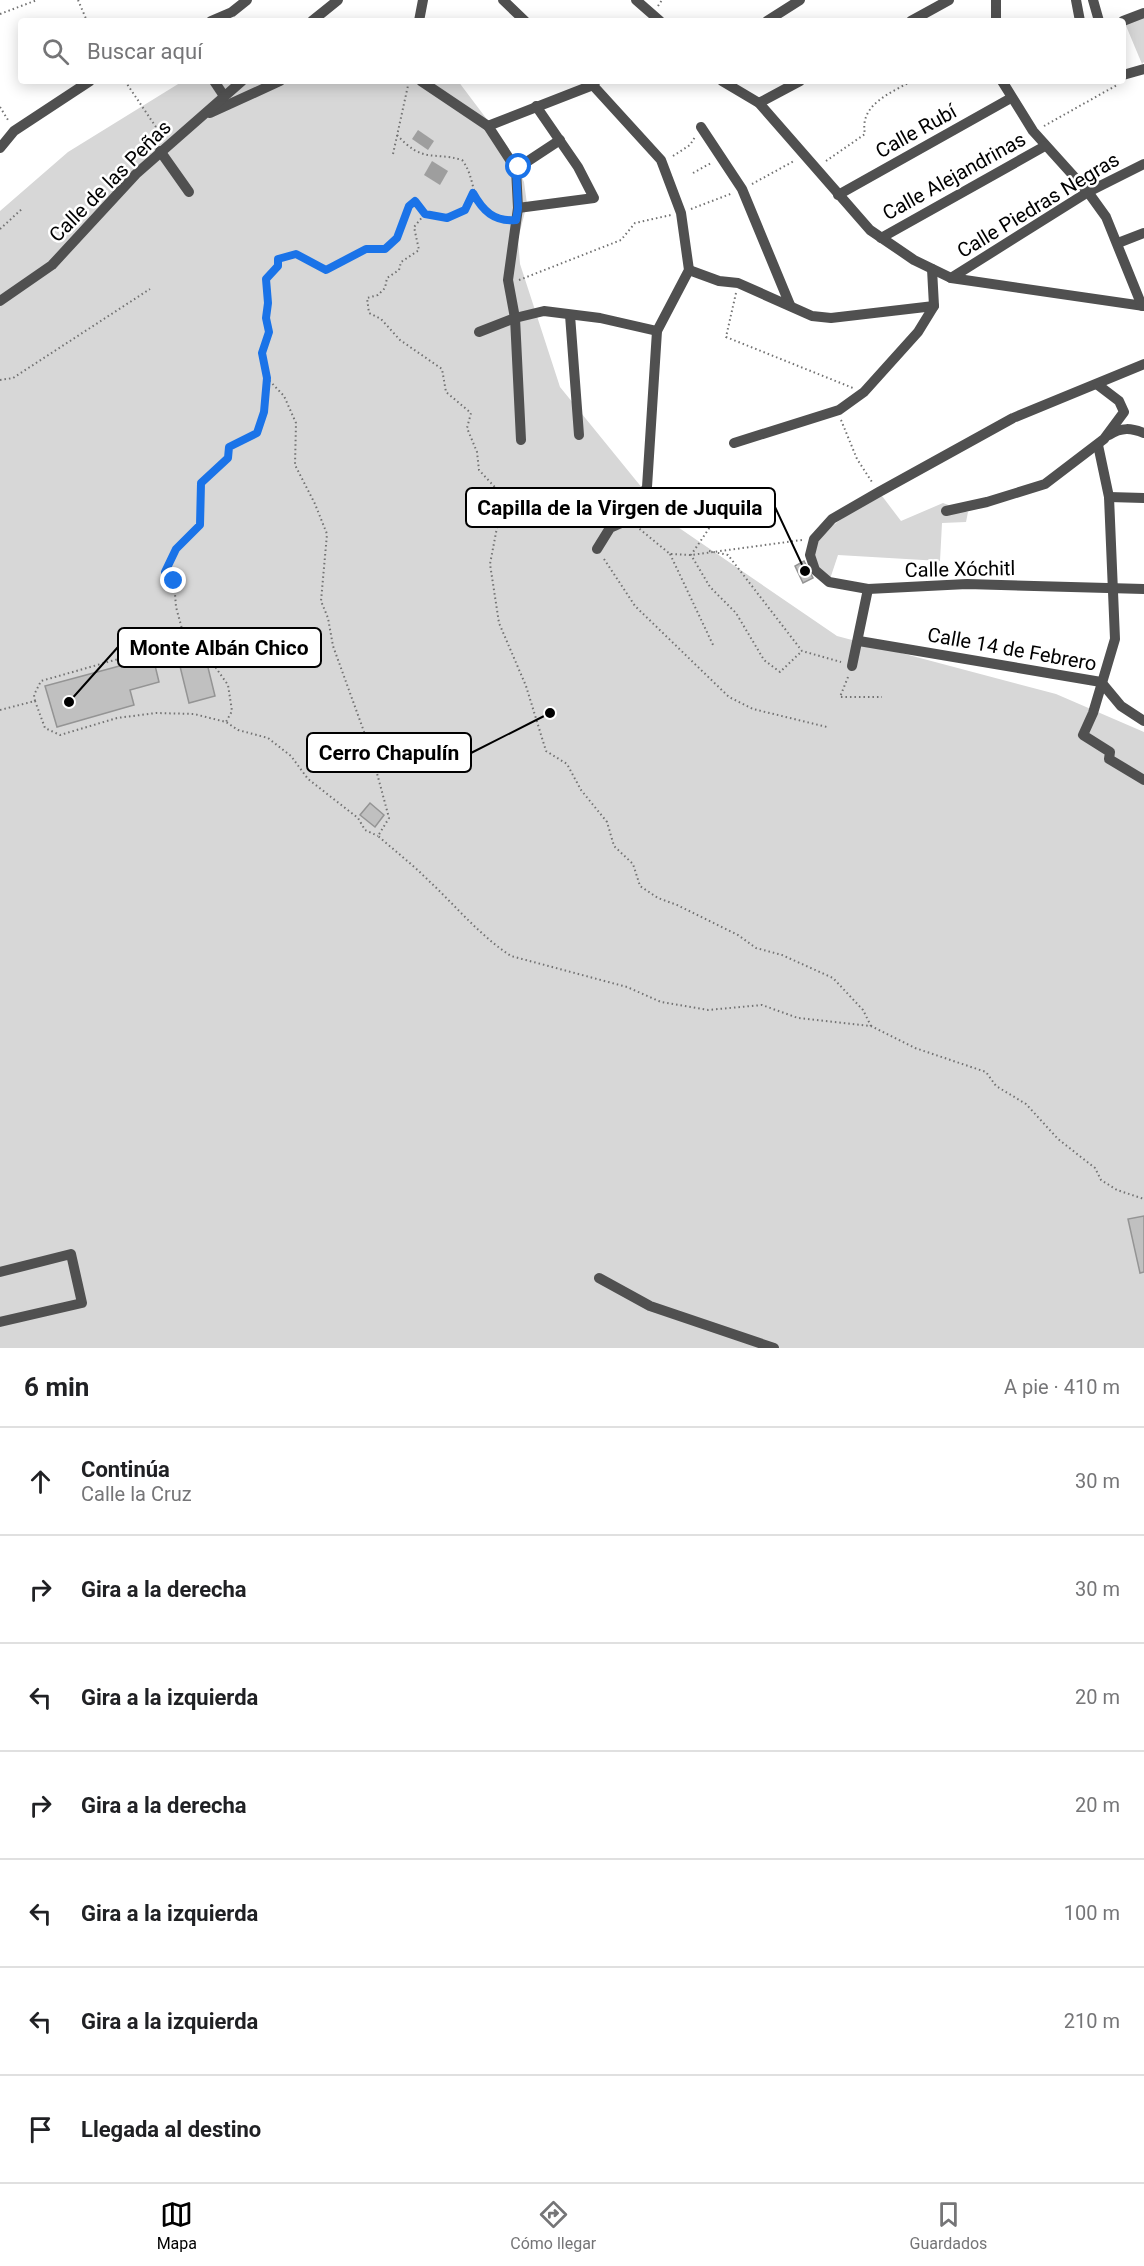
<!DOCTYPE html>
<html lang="es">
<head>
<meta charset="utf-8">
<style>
	body { margin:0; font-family:Roboto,sans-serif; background:#f2f2f2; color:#202124 }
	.stop { position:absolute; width:18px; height:18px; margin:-14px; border:4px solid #1a73e8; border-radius:50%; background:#fff }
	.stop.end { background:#1a73e8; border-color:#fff; box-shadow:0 2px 6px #0008 }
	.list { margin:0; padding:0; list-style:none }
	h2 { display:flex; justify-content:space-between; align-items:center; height:78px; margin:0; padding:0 24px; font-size:26px }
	h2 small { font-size:20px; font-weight:400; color:#757577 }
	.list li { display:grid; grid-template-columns:39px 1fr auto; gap:18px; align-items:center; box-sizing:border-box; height:108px; padding:0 24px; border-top:2px solid #e0e0e0 }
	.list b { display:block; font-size:22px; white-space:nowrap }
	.list p { margin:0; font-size:20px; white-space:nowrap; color:#757577 }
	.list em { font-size:20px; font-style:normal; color:#757577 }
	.icon { flex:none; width:33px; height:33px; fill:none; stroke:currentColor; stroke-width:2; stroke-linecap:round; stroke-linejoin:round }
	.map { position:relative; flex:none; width:1144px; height:1348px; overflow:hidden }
	.search { position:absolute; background:#fff; box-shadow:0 3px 15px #0003; left:18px; right:18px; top:18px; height:66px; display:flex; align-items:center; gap:15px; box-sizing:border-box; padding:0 21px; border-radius:6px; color:#757577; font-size:22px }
	.sheet { height:834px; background:#fff }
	nav { display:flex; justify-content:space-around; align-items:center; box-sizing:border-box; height:84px; border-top:2px solid #e0e0e0; background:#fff; font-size:16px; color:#757577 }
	nav a { display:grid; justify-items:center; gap:3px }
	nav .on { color:#000 }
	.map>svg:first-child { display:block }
	.green { fill:#d7d7d7 }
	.water { fill:#9e9e9e }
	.building { fill:#c0c0c0; stroke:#949494; stroke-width:1.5 }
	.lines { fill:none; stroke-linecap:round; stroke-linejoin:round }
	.path { stroke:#727272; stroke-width:2; stroke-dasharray:1.5 3; stroke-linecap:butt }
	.minor { stroke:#505050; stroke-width:10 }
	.route { stroke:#1a73e8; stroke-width:8 }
	.labels { text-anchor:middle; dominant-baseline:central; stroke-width:5; stroke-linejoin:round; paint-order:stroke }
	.street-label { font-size:20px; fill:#000; stroke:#fff }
	.leader { fill:none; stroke:#000; stroke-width:2 }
	.callout-dot { fill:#000; stroke:#fff; stroke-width:2 }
	.callout { fill:#fff; stroke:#000; stroke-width:2 }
	.callout-label { font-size:21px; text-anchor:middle; font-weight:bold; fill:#000 }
</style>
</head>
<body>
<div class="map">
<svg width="1144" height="1348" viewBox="0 0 1144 1348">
	<rect width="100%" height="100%" fill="#fff"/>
	<g class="green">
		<path d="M1144 14V62L1142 64 1124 21Z"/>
		<path d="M183 81H458L507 146 524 182 527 204 518 239 520 264 560 387 669 521 837 636 1056 694 1144 732V1348H0V211L68 152Z"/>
		<path d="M879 492 901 521 943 503 968 512 966 522 942 523 940 561 838 555 829 582 815 570 814 539Z"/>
	</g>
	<g class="water">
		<path d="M418 130 434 141 428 150 412 139Z"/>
		<path d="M432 161 448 171 440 185 424 175Z"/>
	</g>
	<g class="building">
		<path d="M804 561 813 578 803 583 795 566Z"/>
		<path d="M202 643 215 696 189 703 176 650Z"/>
		<path d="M153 657 159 682 130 690 134 705 57 727 45 686Z"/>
		<path d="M370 803 384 815 375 827 360 815Z"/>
		<path d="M1144 1216V1272L1140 1273 1128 1219Z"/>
	</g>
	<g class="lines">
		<g class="path">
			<path d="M78 0 87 21"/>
			<path d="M658 6 662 0"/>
			<path d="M0 14 37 0"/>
			<path d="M125 81 162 136"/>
			<path d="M0 107 8 120"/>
			<path d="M1044 126 1117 85"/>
			<path d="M397 135C424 164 431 151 462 160 479 181 467 213 504 221"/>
			<path d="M393 154 409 81"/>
			<path d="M673 156 690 145 695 137"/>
			<path d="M826 161 865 134C859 105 890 93 912 81"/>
			<path d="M693 173 711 163"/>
			<path d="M752 184 794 161"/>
			<path d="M473 193 465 210 447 218 425 214 415 201 409 205 397 238 385 249H366L326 270 296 254 278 259V266L266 279 268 303 265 318 269 332 262 353 267 378 284 396 296 423 295 465 315 504 327 534 321 601 328 618 333 646 371 751 389 818 378 836C395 851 412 864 428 880 455 905 480 936 511 956L627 987 661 1002 708 1010 762 1005 798 1018 871 1026 915 1048 986 1072 996 1086 1026 1104 1058 1139 1095 1168 1101 1180 1117 1190 1144 1199"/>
			<path d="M691 209 733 193"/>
			<path d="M424 215 414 227 419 250 401 262 399 270 387 278 385 288 378 295 367 298 369 313 381 319 400 340 442 369 446 392 471 413 467 428 477 452 479 470 503 496 490 564 499 623 526 686 546 751 567 764 581 790 607 822 614 846 633 864 640 886 658 898 677 905 738 935 756 948 782 955 833 978 863 1010 871 1026"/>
			<path d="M0 229 23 208"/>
			<path d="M519 280 621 240 635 223 671 215"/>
			<path d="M736 293 726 337 853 388"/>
			<path d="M0 380 13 378 150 289"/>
			<path d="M841 420 857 459 872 482"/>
			<path d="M727 502 691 555 710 587 736 613 764 660 780 672 802 651"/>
			<path d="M636 526 670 554 691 555 802 540"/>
			<path d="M709 551 728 555 802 651 841 662"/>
			<path d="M670 554 714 647"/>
			<path d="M604 559 635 606 729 697 753 709 827 727"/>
			<path d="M185 640 211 632 216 652V668L228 685 232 711 226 722"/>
			<path d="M848 677 840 697H882"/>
			<path d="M35 701 34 695 41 681 185 640 176 607 174 581 165 572 176 549 200 525 201 483 229 458V447L257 433 264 412 267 378"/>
			<path d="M0 710 35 701 45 728 60 735 117 718 156 713 194 714 226 722 238 730 268 738 291 756 308 779 358 818 365 830 378 836"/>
		</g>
		<g class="minor">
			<path d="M503 0 525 21"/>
			<path d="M636 0 660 21"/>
			<path d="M996 0V21"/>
			<path d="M1076 0 1080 21"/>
			<path d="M1093 0 1099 21"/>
			<path d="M211 21 232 12 247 0"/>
			<path d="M312 21 338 0"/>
			<path d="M419 21 423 0"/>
			<path d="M767 21 800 0"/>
			<path d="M911 21 949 0"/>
			<path d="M1123 21 1144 13"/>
			<path d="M1123 75 1144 69"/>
			<path d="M214 81 224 96"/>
			<path d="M421 81 488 126 516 169 518 208 508 280 515 318 521 440"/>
			<path d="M589 81 661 160 681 213 689 270 657 331 647 487 628 520 610 528 597 549"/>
			<path d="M722 81 759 103 870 230 914 260 951 278 1144 306"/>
			<path d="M1002 81 1033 131 1088 192 1106 217 1142 306"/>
			<path d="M759 103 800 81"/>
			<path d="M210 113 280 81"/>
			<path d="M488 126 593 85 596 81"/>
			<path d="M701 127 742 189 790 305"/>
			<path d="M0 148 14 131 90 81"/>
			<path d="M160 151 189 192"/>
			<path d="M516 169 560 140"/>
			<path d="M838 195 1011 98"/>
			<path d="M518 208 594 198 578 167 536 106"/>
			<path d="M881 238 1045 146"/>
			<path d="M1118 243 1144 233"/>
			<path d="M689 270 719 281 738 283 812 316 831 318 934 306"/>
			<path d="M951 278 1088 192 1144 164"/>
			<path d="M0 301 52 265 136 174 242 81"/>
			<path d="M570 315 579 435"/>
			<path d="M479 332 515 318 544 311 600 318 657 331"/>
			<path d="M1144 364 1013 418 879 492 832 519 814 539 810 555 815 570 829 582 868 589 967 584 1144 589"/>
			<path d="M1109 435C1122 427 1131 428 1144 433"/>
			<path d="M734 443 839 410 864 392 918 332 934 306 932 269"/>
			<path d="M1098 445 1109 497 1115 639 1093 713 1083 735 1110 752 1109 759 1144 780"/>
			<path d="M1109 497 1144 498"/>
			<path d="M946 511 987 502 1045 484 1104 439 1124 412 1119 401 1098 385"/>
			<path d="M859 641 1101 682 1121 706 1144 721"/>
			<path d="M852 666 868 589"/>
			<path d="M0 1272 71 1254 82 1303 0 1322"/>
			<path d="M599 1278 650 1306 774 1348"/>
		</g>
	</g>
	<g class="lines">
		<path class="route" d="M174 581 165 572 176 549 200 525 201 483 228 458 229 447 257 433 264 412 267 378 262 353 269 332 266 318 268 303 266 279 278 266V259L296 254 326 270 366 249H385L397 238 409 206 415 201 425 214 447 218 465 210 473 193C483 211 494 222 516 220L518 208 516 169 519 167"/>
	</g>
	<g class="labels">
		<g class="street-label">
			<text transform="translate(916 131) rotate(-29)">Calle Rubí</text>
			<text transform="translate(954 176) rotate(-29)">Calle Alejandrinas</text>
			<text transform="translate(110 181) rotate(-45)">Calle de las Peñas</text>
			<text transform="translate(1038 205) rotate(-31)">Calle Piedras Negras</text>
			<text transform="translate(960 569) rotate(-1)">Calle Xóchitl</text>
			<text transform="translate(1012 649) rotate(10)">Calle 14 de Febrero</text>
		</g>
	</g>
	<path class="leader" d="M805 571L775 507M69 702L118 647M550 713L471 753"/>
	<g class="callout-dot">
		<circle cx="805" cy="571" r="6"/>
		<circle cx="69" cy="702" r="6"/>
		<circle cx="550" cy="713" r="6"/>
	</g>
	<g class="callout">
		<rect x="466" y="488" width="309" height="39" rx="6"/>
		<rect x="118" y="628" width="203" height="39" rx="6"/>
		<rect x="307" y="733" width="164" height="39" rx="6"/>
	</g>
	<g class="callout-label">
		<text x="620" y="515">Capilla de la Virgen de Juquila</text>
		<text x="219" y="655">Monte Albán Chico</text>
		<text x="389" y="760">Cerro Chapulín</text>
	</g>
</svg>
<div class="stop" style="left:519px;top:167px"></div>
<div class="stop end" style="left:174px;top:581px"></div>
<div class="search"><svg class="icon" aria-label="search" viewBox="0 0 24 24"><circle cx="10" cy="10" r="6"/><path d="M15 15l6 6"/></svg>Buscar aquí</div>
</div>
<section class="sheet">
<h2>6 min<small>A pie · 410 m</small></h2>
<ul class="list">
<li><svg class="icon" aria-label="ahead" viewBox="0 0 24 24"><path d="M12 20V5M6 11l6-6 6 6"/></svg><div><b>Continúa</b><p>Calle la Cruz</p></div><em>30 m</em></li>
<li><svg class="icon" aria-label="right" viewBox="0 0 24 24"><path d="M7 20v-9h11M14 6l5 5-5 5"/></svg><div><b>Gira a la derecha</b></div><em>30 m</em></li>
<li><svg class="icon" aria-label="left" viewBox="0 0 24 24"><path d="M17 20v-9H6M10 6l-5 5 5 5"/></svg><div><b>Gira a la izquierda</b></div><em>20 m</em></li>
<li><svg class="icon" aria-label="right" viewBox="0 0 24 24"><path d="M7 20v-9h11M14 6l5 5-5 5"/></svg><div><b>Gira a la derecha</b></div><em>20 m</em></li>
<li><svg class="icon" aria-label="left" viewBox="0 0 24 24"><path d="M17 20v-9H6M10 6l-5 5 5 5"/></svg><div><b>Gira a la izquierda</b></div><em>100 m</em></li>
<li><svg class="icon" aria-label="left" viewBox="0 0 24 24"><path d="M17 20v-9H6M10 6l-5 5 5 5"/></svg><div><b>Gira a la izquierda</b></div><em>210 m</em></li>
<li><svg class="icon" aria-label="arrive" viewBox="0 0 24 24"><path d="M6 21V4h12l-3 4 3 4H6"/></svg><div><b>Llegada al destino</b></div></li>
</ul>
</section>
<nav>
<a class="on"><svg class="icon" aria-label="map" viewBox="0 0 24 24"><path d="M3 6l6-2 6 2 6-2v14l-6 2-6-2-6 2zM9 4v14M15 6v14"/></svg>Mapa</a>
<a><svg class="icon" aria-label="directions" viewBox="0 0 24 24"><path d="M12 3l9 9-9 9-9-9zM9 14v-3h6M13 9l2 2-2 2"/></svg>Cómo llegar</a>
<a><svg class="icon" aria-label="saved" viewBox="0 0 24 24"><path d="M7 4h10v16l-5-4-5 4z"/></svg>Guardados</a>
</nav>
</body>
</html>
